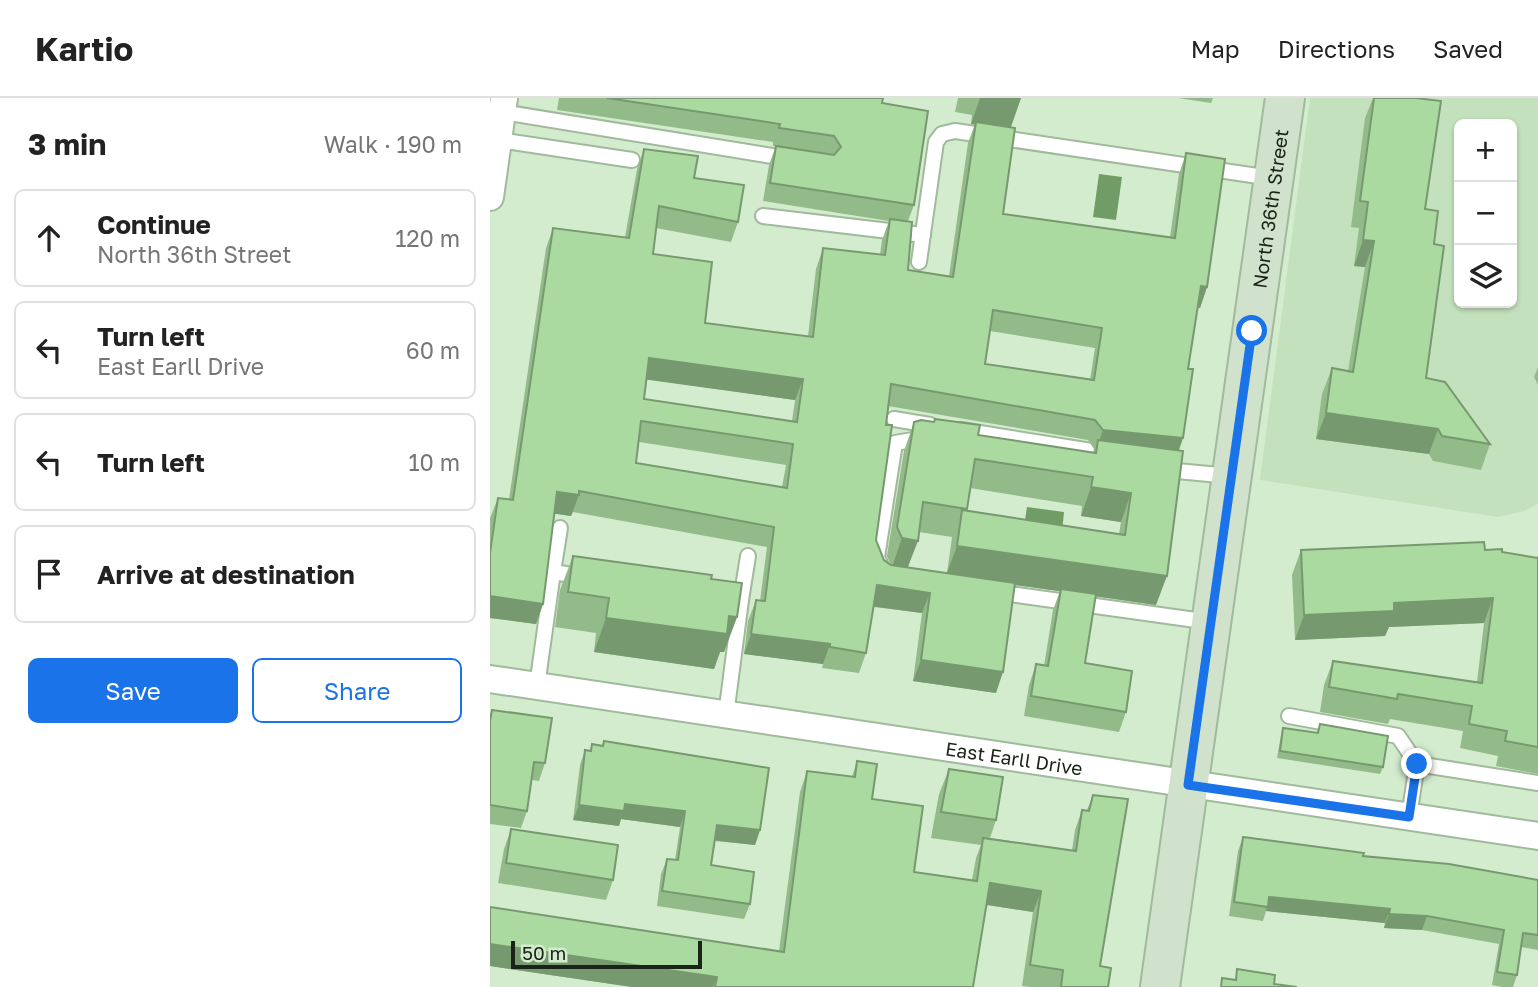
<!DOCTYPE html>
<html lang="en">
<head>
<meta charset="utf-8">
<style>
	body { margin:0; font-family:"Golos Text",sans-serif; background:#f2f2f2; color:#222 }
	.controls { position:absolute; right:21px; top:21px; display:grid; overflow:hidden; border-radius:10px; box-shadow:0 2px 5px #0004 }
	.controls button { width:63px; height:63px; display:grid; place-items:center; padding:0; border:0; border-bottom:2px solid #e0e0e0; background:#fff; color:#222; font:35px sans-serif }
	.scale { position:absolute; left:21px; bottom:18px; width:191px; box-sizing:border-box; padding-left:7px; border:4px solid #1a2318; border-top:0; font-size:19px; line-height:24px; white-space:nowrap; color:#1a2318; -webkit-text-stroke:5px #d4ecce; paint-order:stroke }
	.stop { position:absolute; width:21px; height:21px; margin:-16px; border:5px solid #1a73e8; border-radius:50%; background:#fff }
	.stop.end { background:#1a73e8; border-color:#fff; box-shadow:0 2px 7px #0008 }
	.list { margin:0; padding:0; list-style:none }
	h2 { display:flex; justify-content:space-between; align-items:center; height:91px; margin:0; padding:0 28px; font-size:30px }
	h2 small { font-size:23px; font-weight:400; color:#767676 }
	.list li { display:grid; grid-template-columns:46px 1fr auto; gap:21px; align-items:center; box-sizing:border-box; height:98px; margin:0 14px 14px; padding:0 14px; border:2px solid #e0e0e0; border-radius:10px }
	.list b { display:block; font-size:26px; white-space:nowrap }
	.list p { margin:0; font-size:23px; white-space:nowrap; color:#767676 }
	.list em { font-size:23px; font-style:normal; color:#767676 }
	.actions { display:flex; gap:14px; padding:21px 28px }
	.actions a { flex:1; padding:16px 0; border:2px solid #1a73e8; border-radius:10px; text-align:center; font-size:24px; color:#1a73e8 }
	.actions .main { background:#1a73e8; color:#fff }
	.icon { flex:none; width:38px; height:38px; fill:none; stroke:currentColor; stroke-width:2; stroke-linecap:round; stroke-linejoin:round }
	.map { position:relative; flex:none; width:1048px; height:889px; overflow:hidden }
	header { display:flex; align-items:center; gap:42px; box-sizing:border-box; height:98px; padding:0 35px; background:#fff; border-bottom:2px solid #e0e0e0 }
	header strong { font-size:33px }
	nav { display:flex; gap:38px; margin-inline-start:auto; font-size:24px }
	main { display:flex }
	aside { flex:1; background:#fff }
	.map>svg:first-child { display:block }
	.built { fill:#c4e1bd; fill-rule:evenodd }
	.water { fill:#709d66 }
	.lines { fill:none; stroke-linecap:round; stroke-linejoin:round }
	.service-casing { stroke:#a1b99c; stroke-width:18 }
	.minor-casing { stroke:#a1b99c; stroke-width:30 }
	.secondary-casing { stroke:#a1b99c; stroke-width:42 }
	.service { stroke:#fff; stroke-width:14 }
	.minor { stroke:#fff; stroke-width:26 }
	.secondary { stroke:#d0e2cc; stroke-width:38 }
	.wall { fill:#92bb89; fill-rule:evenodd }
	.shaded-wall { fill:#77996f }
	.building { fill:#aada9f; stroke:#77996f; stroke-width:2; fill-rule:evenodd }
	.route { stroke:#1a73e8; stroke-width:9 }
	.labels { text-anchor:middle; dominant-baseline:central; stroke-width:5; stroke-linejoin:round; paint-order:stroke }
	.street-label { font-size:19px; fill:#1a2318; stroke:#d4ecce }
</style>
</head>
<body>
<header>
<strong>Kartio</strong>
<nav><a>Map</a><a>Directions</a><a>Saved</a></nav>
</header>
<main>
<aside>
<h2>3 min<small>Walk · 190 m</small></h2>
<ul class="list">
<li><svg class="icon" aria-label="ahead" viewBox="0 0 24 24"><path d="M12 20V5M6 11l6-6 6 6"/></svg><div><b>Continue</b><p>North 36th Street</p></div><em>120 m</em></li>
<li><svg class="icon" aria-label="left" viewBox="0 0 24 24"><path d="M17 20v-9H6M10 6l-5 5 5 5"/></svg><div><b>Turn left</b><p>East Earll Drive</p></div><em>60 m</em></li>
<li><svg class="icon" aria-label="left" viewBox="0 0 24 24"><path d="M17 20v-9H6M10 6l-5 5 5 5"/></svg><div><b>Turn left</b></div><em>10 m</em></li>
<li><svg class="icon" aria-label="arrive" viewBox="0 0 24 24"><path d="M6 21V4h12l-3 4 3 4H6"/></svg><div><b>Arrive at destination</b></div></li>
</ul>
<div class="actions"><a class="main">Save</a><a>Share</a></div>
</aside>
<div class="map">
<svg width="1048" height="889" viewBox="0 0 1048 889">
	<rect width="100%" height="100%" fill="#d4ecce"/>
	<path class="built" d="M820 0H1048V406L1034 413 1008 419 770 382ZM969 26H1022V205H969Z"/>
	<g class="water">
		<path d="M609 76 632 79 626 122 603 119Z"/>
		<path d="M537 409 574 414 572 434 534 428Z"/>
	</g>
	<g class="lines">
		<g class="service-casing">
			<g id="service">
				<path d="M12 14 301 61"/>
				<path d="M9 42 142 62"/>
				<path d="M273 118 433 137"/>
				<path d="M429 164 446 44 452 36 465 33 782 80"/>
				<path d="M404 321 440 327"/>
				<path d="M471 332 620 356"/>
				<path d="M674 368 687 373 740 378"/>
				<path d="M391 468 387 459 405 345 434 340"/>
				<path d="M63 474 70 430"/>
				<path d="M505 494 720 524"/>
				<path d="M232 500 251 502 236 617"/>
				<path d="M251 502 258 458"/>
				<path d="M47 588 63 474 94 479"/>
				<path d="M799 618 908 638 927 666"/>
				<path d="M919 719 927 666 1048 685"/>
			</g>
		</g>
		<g class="minor-casing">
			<g id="minor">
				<path d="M0 99 14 0"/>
				<path id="s1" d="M0 581 1048 738"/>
			</g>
		</g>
		<g class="secondary-casing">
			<g id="secondary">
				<path id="s2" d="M670 889 795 0"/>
			</g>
		</g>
		<use href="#service" class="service"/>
		<use href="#minor" class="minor"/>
		<use href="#secondary" class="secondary"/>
	</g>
	<g class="wall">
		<path d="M69 0H393L392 5 424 107 418 123V172L459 178 478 45 485 26H481L482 17 465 14 468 0H531L521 29 513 116 680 139 689 76 696 55 717 189 710 210 707 209 698 271 693 340 689 353 666 507 606 498 595 565 636 614 629 634 534 618 539 587 546 566 554 568 563 512 570 493 525 487 506 595 423 583 432 515 384 509 376 555 369 575 332 570 333 566 254 556 258 523 266 502 270 503 277 449 83 414 81 418 64 415 53 506 46 526 0 520V420L8 400 19 401 56 150 63 130 135 139 147 71 154 51 204 80 248 124 241 144 166 130 163 156 215 225 318 238 326 171 333 150 390 157 392 142 399 123 273 103 279 67 286 48 292 49 283 48V44L67 12ZM500 233 605 250 600 282 495 266ZM157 281 305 302 302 323 154 301ZM398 308 598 342 604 351 603 355 488 337 445 321 444 324H424L414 353 397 458 401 467 394 462 386 442 396 327ZM149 344 296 367 292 389 146 365ZM480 390 592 408 591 418 631 424 629 436 476 413ZM429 434 462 439 457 475 418 469Z"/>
		<path d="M688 0H723L721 5Z"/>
		<path d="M883 0H926L935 111 944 146 936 280 1000 346 991 372 943 363 939 356 826 341 832 296 842 270 858 273 875 169 864 168 869 130 861 129 875 20Z"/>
		<path d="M1048 269V287L1044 279Z"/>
		<path d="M811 452H995L1047 460 1048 457V676L1006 668 1008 658 970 650 973 633 900 621 898 626 830 614 834 587 843 563 987 584 994 525 899 529 895 538 805 542 802 477Z"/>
		<path d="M83 458 221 481 247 519 234 554H230L224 571 104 554 106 535 65 529 70 492Z"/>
		<path d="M2 612 55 665 49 683 42 682 37 713 31 730 0 726V616Z"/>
		<path d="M830 626 893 669 890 676 787 660 791 637 793 630 827 635Z"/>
		<path d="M114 643 270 732 265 747 225 743 221 767 260 806 254 821 167 808 171 776 177 761 185 762 190 729 131 721 129 728 83 722 90 667 95 652 100 653 102 646 112 647Z"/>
		<path d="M367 663 382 701 424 774 482 782 486 760 491 747 441 740 449 696 459 671 506 722 500 740 582 752 585 732 592 712H597L603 697 610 868 618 889H541L532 888 543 814 496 807 483 889H142L0 868 289 853 310 694 317 673 362 679Z"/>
		<path d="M21 731 123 782 116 802 8 785 14 751Z"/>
		<path d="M753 739 873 758 1048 782V852L1031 849 1027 877 1023 889H1012L1002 887 1009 846 932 832 894 830 895 825 776 813 773 823 739 818 748 753Z"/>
	</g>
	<g class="shaded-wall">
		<path d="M490 0H531L520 31 481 26Z"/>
		<path d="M873 142 884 143 875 169 864 168Z"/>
		<path d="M711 188 717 189 710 210 703 209Z"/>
		<path d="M159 260 313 281 305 302 152 281Z"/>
		<path d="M836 315 948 331 939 356 826 341Z"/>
		<path d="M613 332 693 340 685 361 607 349Z"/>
		<path d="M601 389 641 395 631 424 591 418Z"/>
		<path d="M67 394 89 397 81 418 59 415Z"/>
		<path d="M412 440 428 443 417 471 402 469Z"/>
		<path d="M467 448 677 478 666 507 456 477Z"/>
		<path d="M387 487 440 495 432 515 380 508Z"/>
		<path d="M0 498 53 506 46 526 0 520Z"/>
		<path d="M1003 500 994 525 899 529 895 538 805 542 814 517 904 505Z"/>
		<path d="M239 518 247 519 234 554H230L224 571 104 554 116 520Z"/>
		<path d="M261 536 340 546 333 566 254 556Z"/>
		<path d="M431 562 513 574 506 595 423 583Z"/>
		<path d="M135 706 195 713 190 729 131 721 129 728 83 722 89 707Z"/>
		<path d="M227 727 270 732 265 747 221 742Z"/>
		<path d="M500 785 551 793 543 814 492 806Z"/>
		<path d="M779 799 900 811 895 825 776 813Z"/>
		<path d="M899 816 937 818 932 832 894 830Z"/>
		<path d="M0 846 227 879 223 889H142L0 868Z"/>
	</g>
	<g class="building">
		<path d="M117 0H393L392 5 438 13 424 107 280 85 286 48 344 57 351 49 344 38 289 30 290 26Z"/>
		<path d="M884 0H926L951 3 935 111 948 113 944 146 954 148 936 280 955 284 1000 346 952 338 948 331 836 315 842 270 863 274 884 143 873 142 878 104 870 103Z"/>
		<path d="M486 24 525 30 513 116 685 140 696 55 735 61 717 189 711 188 698 271H703L693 340 613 332 605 322 401 286 396 327H402L386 442 394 462 401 467 525 485 513 574 431 562 440 495 387 487 376 555 340 549V546L261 536 266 502 275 503 284 429 89 393V397L67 394 53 506 0 498V455L8 400 23 402 63 130 139 140 154 51 208 58 204 80 254 87 248 124 169 108 163 156 222 164 215 225 323 239 333 150 395 157 400 121 422 124 418 172 463 179ZM503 212 612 230 604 282 495 266ZM159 260 313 281 307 324 154 301ZM151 323 303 346 297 390 146 365Z"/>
		<path d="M445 321 490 327 488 337 606 355 608 342 693 353 677 478 467 448 472 412 635 437 641 395 601 389 603 379 485 361 477 411 433 404 428 443 412 440 407 429 424 324 431 322 444 324Z"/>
		<path d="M994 444 995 452 1012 451V454L1048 460V649L1015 643 1017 633 979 626 982 608 908 596 907 601 839 589 843 563 992 585 1003 500 904 505V513L814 517 811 452Z"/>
		<path d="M83 458 222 477 221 481 252 485 247 519 239 518 237 536 116 520 119 500 78 494Z"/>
		<path d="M571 491 606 496 595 565 642 573 636 614 541 598 546 566 558 568Z"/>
		<path d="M2 612 62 620 55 665 44 664 37 713 0 707V623Z"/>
		<path d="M830 626 898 638 893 669 790 653 793 630 828 635Z"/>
		<path d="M114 643 279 670 270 732 227 727 221 767 264 774 260 806 172 793 177 761 188 762 195 713 135 706 134 713 89 707 95 652 101 653 102 646 113 648Z"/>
		<path d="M367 663 387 666 382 701 433 708 424 774 487 783 493 740 586 753 592 712 599 713 603 697 638 701 610 868 621 870 618 889H571L573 872 540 867 551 793 500 785 483 889H225L227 879 0 846V809L294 854 317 673 365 679Z"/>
		<path d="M459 671 513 679 506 722 451 714Z"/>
		<path d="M21 731 128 747 123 782 16 765Z"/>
		<path d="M753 739 874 755 873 758 959 766 1048 782V837L1033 835 1027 877 1007 874 1014 832 937 818 899 816 900 811 779 799 778 809 744 804Z"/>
		<path d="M747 871 785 877 784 886 807 889H731L732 880 746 882Z"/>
	</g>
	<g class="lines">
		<path class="route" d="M762 233 698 687 919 719 927 666"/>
	</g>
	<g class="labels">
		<g class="street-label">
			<text stroke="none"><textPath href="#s2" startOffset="786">North 36th Street</textPath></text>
			<text stroke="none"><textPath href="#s1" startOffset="530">East Earll Drive</textPath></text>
		</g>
	</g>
</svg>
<div class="controls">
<button>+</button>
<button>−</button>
<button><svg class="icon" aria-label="layers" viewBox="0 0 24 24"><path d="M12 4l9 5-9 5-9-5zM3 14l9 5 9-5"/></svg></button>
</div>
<div class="scale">50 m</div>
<div class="stop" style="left:762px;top:233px"></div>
<div class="stop end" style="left:927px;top:666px"></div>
</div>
</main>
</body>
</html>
